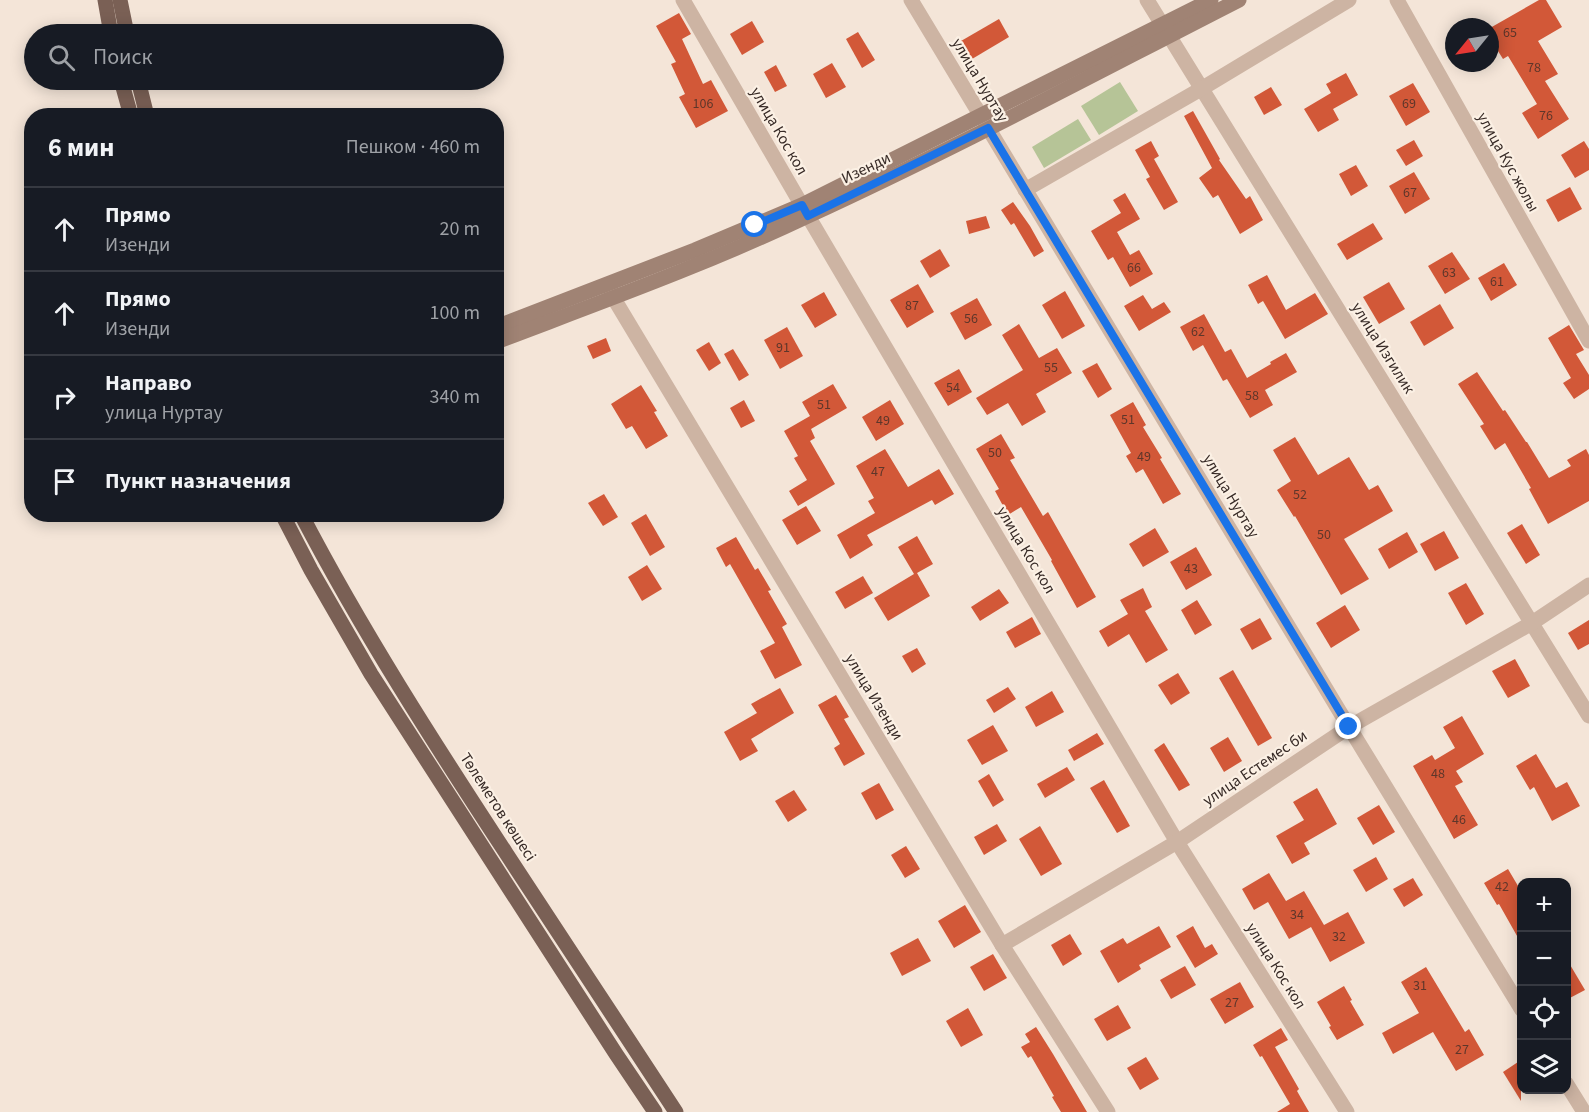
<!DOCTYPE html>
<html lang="ru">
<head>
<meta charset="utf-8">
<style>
	body { margin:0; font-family:"Source Sans 3",sans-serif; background:#20242c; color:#f1f3f6 }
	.controls { position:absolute; right:18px; bottom:18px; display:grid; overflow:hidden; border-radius:12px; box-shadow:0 3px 15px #0003 }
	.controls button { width:54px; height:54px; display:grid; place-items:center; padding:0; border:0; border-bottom:2px solid #363941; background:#171b24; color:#f1f3f6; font:30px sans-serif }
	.compass { position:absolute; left:1445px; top:18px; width:54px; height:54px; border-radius:50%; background:#171b24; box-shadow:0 3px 15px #0003; rotate:240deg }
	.stop { position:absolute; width:18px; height:18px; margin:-14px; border:4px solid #1a73e8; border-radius:50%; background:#fff }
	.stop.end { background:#1a73e8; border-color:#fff; box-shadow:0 2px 6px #0008 }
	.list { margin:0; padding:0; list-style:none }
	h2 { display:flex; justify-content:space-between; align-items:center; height:78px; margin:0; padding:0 24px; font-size:26px }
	h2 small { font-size:20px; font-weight:400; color:#9ea1a6 }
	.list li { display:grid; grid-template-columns:39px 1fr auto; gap:18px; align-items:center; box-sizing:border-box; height:84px; padding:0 24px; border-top:2px solid #363941 }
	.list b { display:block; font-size:22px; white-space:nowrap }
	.list p { margin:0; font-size:20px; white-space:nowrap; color:#9ea1a6 }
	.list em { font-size:20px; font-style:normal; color:#9ea1a6 }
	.icon { flex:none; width:33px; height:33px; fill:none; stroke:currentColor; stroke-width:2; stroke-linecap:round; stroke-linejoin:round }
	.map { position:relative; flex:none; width:1589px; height:1112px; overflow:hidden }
	.search { position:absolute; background:#171b24; box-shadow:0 3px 15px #0003; left:24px; top:24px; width:480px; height:66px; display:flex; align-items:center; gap:15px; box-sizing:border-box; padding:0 21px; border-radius:33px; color:#9ea1a6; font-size:22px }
	.panel { position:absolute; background:#171b24; box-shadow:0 3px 15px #0003; left:24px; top:108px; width:480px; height:414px; border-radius:24px }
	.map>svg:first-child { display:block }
	.green { fill:#b6c497 }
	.building { fill:#d25838 }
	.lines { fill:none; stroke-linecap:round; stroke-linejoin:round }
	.street { stroke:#cdb4a3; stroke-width:15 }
	.secondary { stroke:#a08374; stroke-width:15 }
	.primary { stroke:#7a6055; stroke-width:15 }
	.route { stroke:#1a73e8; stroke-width:8 }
	.labels { text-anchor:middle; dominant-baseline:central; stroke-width:4.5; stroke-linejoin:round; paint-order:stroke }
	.number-label { font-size:14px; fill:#5e362a }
	.street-label { font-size:16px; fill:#372a26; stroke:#fbf0e4 }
</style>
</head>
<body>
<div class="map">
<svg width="1589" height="1112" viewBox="0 0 1589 1112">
	<rect width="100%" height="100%" fill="#f4e5d8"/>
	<g class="green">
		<path d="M1120 82 1138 111 1099 135 1081 106Z"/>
		<path d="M1078 119 1091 140 1044 168 1032 147Z"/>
	</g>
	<g class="building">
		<path d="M1539 0H1546L1562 27 1538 41 1558 74 1545 81 1569 119 1538 139 1522 113 1537 104 1508 56 1503 59 1498 51 1490 56V28Z"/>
		<path d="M679 13 691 34 682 39 703 84 711 80 728 111 696 128 679 97 685 94 671 64 676 62 656 26Z"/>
		<path d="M999 19 1009 37 972 59 961 41Z"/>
		<path d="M752 21 764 42 742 55 730 34Z"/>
		<path d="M858 32 875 60 862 68 846 39Z"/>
		<path d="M832 63 846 87 826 98 813 74Z"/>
		<path d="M776 65 787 86 775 92 764 72Z"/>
		<path d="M1346 73 1358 95 1333 109 1339 120 1318 132 1304 109 1331 93 1326 84Z"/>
		<path d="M1413 83 1430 112 1406 126 1389 96Z"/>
		<path d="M1271 87 1282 105 1264 115 1254 97Z"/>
		<path d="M1193 111 1220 159 1219 160 1246 199 1250 196 1263 220 1240 234 1218 195 1213 198 1199 178 1212 168 1184 116Z"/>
		<path d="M1414 140 1423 156 1406 166 1396 150Z"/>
		<path d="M1151 141 1159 156 1154 159 1178 202 1164 210 1146 179 1150 177 1135 150Z"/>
		<path d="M1584 141 1589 149V170L1575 178 1561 155Z"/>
		<path d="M1356 165 1368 186 1351 196 1339 174Z"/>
		<path d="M1414 172 1430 199 1405 214 1389 186Z"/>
		<path d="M1570 187 1582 209 1558 222 1546 200Z"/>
		<path d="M1125 193 1140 219 1117 232 1130 255 1139 250 1153 274 1130 287 1113 257 1108 260 1091 231 1121 213 1113 200Z"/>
		<path d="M1013 202 1030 226 1044 251 1034 257 1014 223 1011 225 1001 210Z"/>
		<path d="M986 216 990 228 969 234 966 221Z"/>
		<path d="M1373 223 1383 239 1347 260 1337 244Z"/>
		<path d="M940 249 950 266 930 278 920 261Z"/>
		<path d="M1452 252 1470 279 1445 294 1428 266Z"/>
		<path d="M1504 263 1517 285 1491 301 1478 278Z"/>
		<path d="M1267 275 1286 310 1315 293 1328 314 1285 339 1263 301 1258 304 1248 285Z"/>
		<path d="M1389 282 1405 309 1379 324 1363 297Z"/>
		<path d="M918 284 934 312 907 328 890 300Z"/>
		<path d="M1065 291 1085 326 1062 339 1042 305Z"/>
		<path d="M824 292 837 315 815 328 801 305Z"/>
		<path d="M1143 295 1152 309 1164 302 1171 312 1139 331 1124 306Z"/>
		<path d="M977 298 992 325 965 340 950 313Z"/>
		<path d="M1440 304 1454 328 1424 346 1410 322Z"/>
		<path d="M1204 314 1225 352 1231 349 1247 378 1271 364 1270 362 1286 353 1297 372 1265 390 1273 405 1250 418 1227 379 1223 381 1203 345 1193 351 1180 327Z"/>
		<path d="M1019 324 1039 358 1057 348 1072 373 1036 394 1046 412 1022 426 1008 403 987 415 976 398 1023 370 1002 335Z"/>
		<path d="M1569 325 1584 350 1576 354 1589 375V389L1574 399 1563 383 1571 378 1548 338Z"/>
		<path d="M787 327 803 356 780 369 764 340Z"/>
		<path d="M606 338 611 351 593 359 587 346Z"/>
		<path d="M709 342 721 363 709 371 696 350Z"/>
		<path d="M733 349 749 375 739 381 724 354Z"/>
		<path d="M1097 363 1112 389 1098 398 1082 371Z"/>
		<path d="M959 369 972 392 948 406 934 383Z"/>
		<path d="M1477 372 1503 411 1505 410 1526 442H1527L1549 478 1571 466 1567 460 1586 449 1589 455V501L1548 524 1529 489 1531 488 1505 443 1495 450 1480 426 1484 424 1458 384Z"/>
		<path d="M833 384 847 408 811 429 815 438 810 441 835 484 798 506 789 491 807 480 794 458 798 456 784 431 810 416 802 402Z"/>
		<path d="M641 385 657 411 654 412 668 436 646 449 632 426 626 429 611 404Z"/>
		<path d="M744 400 755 421 741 428 730 408Z"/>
		<path d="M890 400 904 424 876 441 862 417Z"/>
		<path d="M1133 402 1146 425 1143 427 1162 458 1160 459 1181 494 1163 504 1143 469 1136 473 1126 456 1131 453 1110 415Z"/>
		<path d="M1001 434 1015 458 1010 460 1043 516 1048 512 1096 597 1077 608 1051 561 1052 560 1021 507 1008 515 995 491 999 489 976 449Z"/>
		<path d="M1295 437 1318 475 1349 457 1369 490 1378 485 1393 511 1344 539 1369 579 1341 595 1295 516 1294 517 1277 490 1291 481 1273 450Z"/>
		<path d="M885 449 908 487 939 469 954 494 935 505 932 500 867 535 873 545 850 559 837 535 875 513 868 501 874 498 856 466Z"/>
		<path d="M604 494 618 517 603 526 588 503Z"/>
		<path d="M806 506 821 531 797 545 782 520Z"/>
		<path d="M646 514 665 547 650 556 631 523Z"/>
		<path d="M1522 524 1540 555 1526 564 1507 533Z"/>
		<path d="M1155 528 1169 552 1143 567 1129 544Z"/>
		<path d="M1444 531 1459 558 1435 571 1420 544Z"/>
		<path d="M1407 532 1418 552 1389 569 1378 549Z"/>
		<path d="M917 536 933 564 917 573 930 596 888 621 874 598 914 574 898 547Z"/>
		<path d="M736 537 755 570 758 568 771 590 768 591 787 624 782 627 802 665 775 679 760 651 775 643 730 564 726 567 716 548Z"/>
		<path d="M1196 547 1212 575 1186 590 1170 562Z"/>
		<path d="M647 565 662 589 642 601 628 577Z"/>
		<path d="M863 576 873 593 845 609 835 592Z"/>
		<path d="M1466 583 1484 614 1466 625 1448 593Z"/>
		<path d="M1143 588 1152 607 1145 611 1168 650 1146 663 1129 634 1108 647 1099 631 1128 614 1120 600Z"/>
		<path d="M999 589 1009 603 980 621 971 607Z"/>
		<path d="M1197 600 1212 625 1195 635 1181 610Z"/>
		<path d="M1345 605 1360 630 1331 648 1316 623Z"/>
		<path d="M1032 617 1041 634 1015 648 1006 632Z"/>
		<path d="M1260 618 1272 639 1252 650 1240 629Z"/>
		<path d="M1589 620V644L1578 650 1568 633Z"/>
		<path d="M917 648 926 664 912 673 902 656Z"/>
		<path d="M1515 659 1530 686 1508 698 1492 671Z"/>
		<path d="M1233 670 1272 738 1258 746 1219 678Z"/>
		<path d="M1178 673 1190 693 1171 705 1158 685Z"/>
		<path d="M1008 687 1016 699 994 713 986 700Z"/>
		<path d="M780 688 794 713 751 739 758 751 740 761 724 732 757 713 751 704Z"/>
		<path d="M1052 691 1064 712 1036 727 1025 707Z"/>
		<path d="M836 695 849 717 844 719 865 754 844 766 834 748 840 744 818 705Z"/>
		<path d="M1462 716 1484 754 1456 771 1463 782 1455 786 1478 825 1454 839 1413 766 1432 755 1435 760 1455 748 1443 727Z"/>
		<path d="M993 725 1008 751 982 765 967 740Z"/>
		<path d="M1097 733 1104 744 1074 761 1068 750Z"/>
		<path d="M1228 737 1242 761 1224 772 1210 748Z"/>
		<path d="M1164 743 1190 785 1179 791 1154 750Z"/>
		<path d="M1536 754 1556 788 1567 782 1580 806 1552 821 1534 787 1530 790 1516 766Z"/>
		<path d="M1067 767 1075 780 1045 798 1037 784Z"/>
		<path d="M989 774 1004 800 993 807 978 781Z"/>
		<path d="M1104 780 1130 826 1117 833 1090 788Z"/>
		<path d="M879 783 894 810 876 820 861 793Z"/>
		<path d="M1317 788 1337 824 1304 843 1310 854 1292 864 1276 836 1304 820 1293 802Z"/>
		<path d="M794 790 807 810 788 822 775 801Z"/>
		<path d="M1379 805 1395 832 1373 845 1357 818Z"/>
		<path d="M997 824 1007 841 984 855 974 837Z"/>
		<path d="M1040 826 1062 864 1041 876 1019 839Z"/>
		<path d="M906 846 920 869 905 878 891 855Z"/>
		<path d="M1376 857 1388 879 1366 892 1353 870Z"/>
		<path d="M1508 869 1521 891V943L1499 904 1497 905 1484 883Z"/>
		<path d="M1269 873 1286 901 1304 891 1324 925 1348 912 1365 943 1330 962 1311 927 1289 939 1268 902 1254 910 1242 889Z"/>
		<path d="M1413 878 1423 895 1404 907 1393 889Z"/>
		<path d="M965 905 981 932 954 948 938 921Z"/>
		<path d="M1159 926 1171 947 1139 965 1141 969 1118 983 1100 951 1123 938 1127 944Z"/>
		<path d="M1193 926 1205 948 1212 944 1218 954 1195 968 1176 936Z"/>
		<path d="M1070 934 1082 954 1063 966 1051 945Z"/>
		<path d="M918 938 931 961 902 976 890 953Z"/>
		<path d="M993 954 1007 978 984 991 970 967Z"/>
		<path d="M1566 958 1585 990 1566 1000Z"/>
		<path d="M1185 966 1196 985 1171 999 1160 980Z"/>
		<path d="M1426 967 1465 1032 1469 1029 1484 1055 1456 1071 1433 1032 1393 1054 1382 1033 1419 1013 1401 982Z"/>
		<path d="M1240 982 1254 1007 1225 1024 1210 999Z"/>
		<path d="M1344 986 1352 1000 1350 1001 1364 1025 1337 1040 1329 1027 1331 1026 1317 1002Z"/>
		<path d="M1118 1005 1131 1028 1107 1041 1094 1019Z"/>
		<path d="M968 1008 983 1035 961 1047 946 1021Z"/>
		<path d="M1036 1027 1053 1054 1087 1112H1061L1052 1097 1054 1096 1031 1056 1028 1058 1021 1047 1030 1042 1025 1034Z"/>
		<path d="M1281 1028 1288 1040 1275 1047 1299 1089 1297 1091 1309 1112H1277L1290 1104 1262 1056 1260 1057 1253 1045Z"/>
		<path d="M1146 1057 1159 1079 1140 1090 1127 1068Z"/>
		<path d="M1521 1060V1101L1503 1072Z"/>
	</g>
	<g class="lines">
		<g class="street">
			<path d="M683 0 808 216 1177 842 1347 1112"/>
			<path d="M911 0 1349 727 1522 1010"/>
			<path d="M1147 0 1589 716"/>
			<path d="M1397 0 1589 341"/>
			<path d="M1025 190 1201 89 1349 0"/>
			<path d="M608 286 613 297 1002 945 1108 1112"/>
			<path d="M1002 945 1177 842 1349 727 1532 623 1589 585"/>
			<path d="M1566 1083 1584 1112"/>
		</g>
		<g class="secondary">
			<path d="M496 327 695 250 802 205 1211 0"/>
			<path d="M496 342C601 302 707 264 808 216 954 149 1096 73 1239 0"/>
		</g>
		<g class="primary">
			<path d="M105 0 111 34"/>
			<path d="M120 0 127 34"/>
			<path d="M121 80 131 116"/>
			<path d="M138 80 147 116"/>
			<path d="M282 514 311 570 371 674 616 1054 655 1112"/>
			<path d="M301 514C362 631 434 743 506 853 563 939 619 1026 676 1112"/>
		</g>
	</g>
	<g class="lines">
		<path class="route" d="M755 225 802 205 808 216 988 128 1349 727"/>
	</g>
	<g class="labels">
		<g class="number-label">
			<text x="1510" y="33">65</text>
			<text x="1534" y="68">78</text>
			<text x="703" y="104">106</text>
			<text x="1409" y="104">69</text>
			<text x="1546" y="116">76</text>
			<text x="1410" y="193">67</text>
			<text x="1134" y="268">66</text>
			<text x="1449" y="273">63</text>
			<text x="1497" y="282">61</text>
			<text x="912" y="306">87</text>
			<text x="971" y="319">56</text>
			<text x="1198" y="332">62</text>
			<text x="783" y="348">91</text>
			<text x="1051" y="368">55</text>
			<text x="953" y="388">54</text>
			<text x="1252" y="396">58</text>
			<text x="824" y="405">51</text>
			<text x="1128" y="420">51</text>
			<text x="883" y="421">49</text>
			<text x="995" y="453">50</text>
			<text x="1144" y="457">49</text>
			<text x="878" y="472">47</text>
			<text x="1300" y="495">52</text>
			<text x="1324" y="535">50</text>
			<text x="1191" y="569">43</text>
			<text x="1438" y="774">48</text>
			<text x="1459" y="820">46</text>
			<text x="1502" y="887">42</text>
			<text x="1297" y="915">34</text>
			<text x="1339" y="937">32</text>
			<text x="1420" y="986">31</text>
			<text x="1232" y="1003">27</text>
			<text x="1462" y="1050">27</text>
		</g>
		<g class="street-label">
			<text transform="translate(980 80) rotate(59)">улица Нуртау</text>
			<text transform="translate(779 131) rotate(60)">улица Кос кол</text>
			<text transform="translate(1508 162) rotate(61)">улица Кус жолы</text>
			<text transform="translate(866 168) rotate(-26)">Изенди</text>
			<text transform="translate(1383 348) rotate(58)">улица Изгилик</text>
			<text transform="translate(1231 496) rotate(59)">улица Нуртау</text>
			<text transform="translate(1026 550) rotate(59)">улица Кос кол</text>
			<text transform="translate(874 697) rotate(59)">улица Изенди</text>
			<text transform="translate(1255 768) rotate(-34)">улица Естемес би</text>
			<text transform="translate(498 807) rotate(57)">Төлеметов көшесі</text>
			<text transform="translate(1276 966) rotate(58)">улица Кос кол</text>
		</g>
	</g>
</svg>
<div class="controls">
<button>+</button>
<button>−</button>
<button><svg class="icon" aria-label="locate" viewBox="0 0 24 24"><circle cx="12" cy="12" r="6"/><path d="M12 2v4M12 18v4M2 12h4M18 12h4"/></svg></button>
<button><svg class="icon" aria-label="layers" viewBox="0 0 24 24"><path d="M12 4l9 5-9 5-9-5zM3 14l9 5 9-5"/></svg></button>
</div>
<svg class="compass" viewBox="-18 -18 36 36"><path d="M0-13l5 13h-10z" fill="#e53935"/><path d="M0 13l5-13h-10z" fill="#9ea1a6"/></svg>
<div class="stop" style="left:755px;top:225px"></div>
<div class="stop end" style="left:1349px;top:727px"></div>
<div class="search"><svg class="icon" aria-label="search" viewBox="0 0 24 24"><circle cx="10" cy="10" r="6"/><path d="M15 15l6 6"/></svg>Поиск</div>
<section class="panel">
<h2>6 мин<small>Пешком · 460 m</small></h2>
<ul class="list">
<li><svg class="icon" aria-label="ahead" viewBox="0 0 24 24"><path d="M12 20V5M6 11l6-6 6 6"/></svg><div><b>Прямо</b><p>Изенди</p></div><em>20 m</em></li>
<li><svg class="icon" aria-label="ahead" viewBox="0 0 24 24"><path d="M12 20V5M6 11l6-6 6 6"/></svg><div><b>Прямо</b><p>Изенди</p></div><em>100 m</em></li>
<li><svg class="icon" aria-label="right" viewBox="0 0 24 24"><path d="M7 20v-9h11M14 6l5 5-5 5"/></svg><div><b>Направо</b><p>улица Нуртау</p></div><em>340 m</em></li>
<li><svg class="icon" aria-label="arrive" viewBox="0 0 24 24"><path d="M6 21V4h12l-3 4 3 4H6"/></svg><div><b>Пункт назначения</b></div></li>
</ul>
</section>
</div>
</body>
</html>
